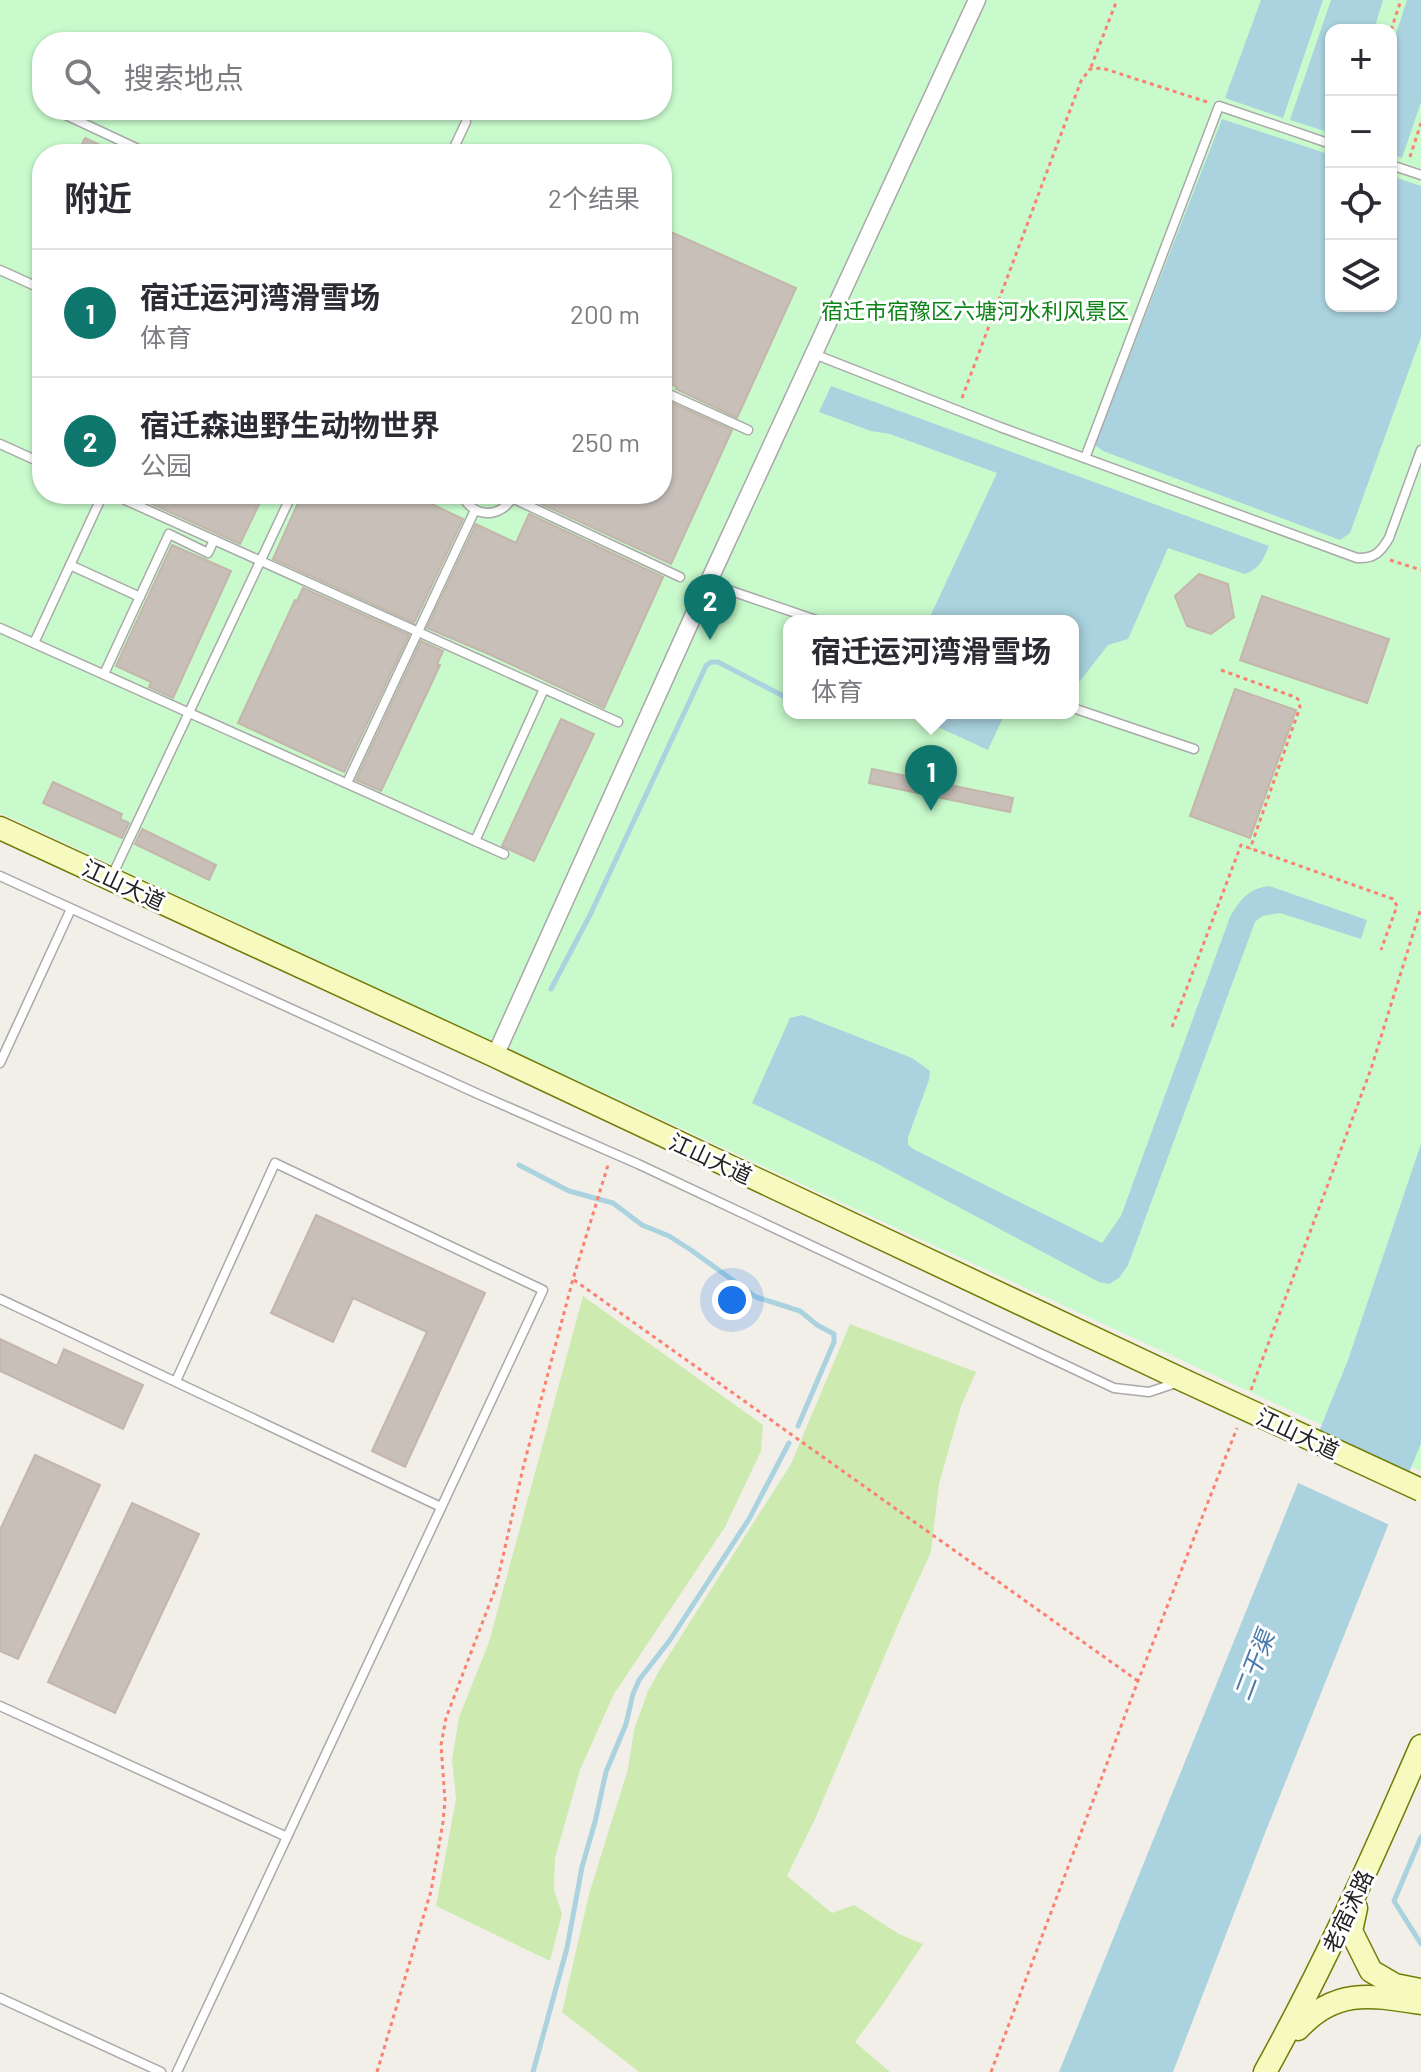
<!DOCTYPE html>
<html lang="zh">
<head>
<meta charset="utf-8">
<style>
	body { margin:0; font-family:Barlow,"Noto Sans SC",sans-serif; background:#f2f2f3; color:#2b2b33 }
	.controls { position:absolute; right:24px; top:24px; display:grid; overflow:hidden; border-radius:16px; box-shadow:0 2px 6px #0004 }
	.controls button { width:72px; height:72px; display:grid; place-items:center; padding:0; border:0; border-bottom:2px solid #e1e1e2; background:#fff; color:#2b2b33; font:40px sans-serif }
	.you { position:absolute; left:732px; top:1300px; width:28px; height:28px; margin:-20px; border:6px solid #fff; border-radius:50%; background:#1a73e8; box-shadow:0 0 0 12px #1a73e833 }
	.badge { display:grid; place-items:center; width:52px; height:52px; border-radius:50%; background:#0f766e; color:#fff; font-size:26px; font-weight:700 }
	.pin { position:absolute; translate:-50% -66px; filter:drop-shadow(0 2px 4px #0008) }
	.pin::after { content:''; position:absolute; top:42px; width:28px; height:24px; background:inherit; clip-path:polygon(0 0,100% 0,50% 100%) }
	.popup { position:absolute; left:783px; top:615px; width:296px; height:104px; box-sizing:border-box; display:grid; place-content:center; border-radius:16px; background:#fff; filter:drop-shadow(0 2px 6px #0005); font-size:26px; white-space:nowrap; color:#7c7c81 }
	.popup b { font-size:30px; color:#2b2b33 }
	.popup::after { content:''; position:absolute; left:50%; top:100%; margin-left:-16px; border:16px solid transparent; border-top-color:#fff }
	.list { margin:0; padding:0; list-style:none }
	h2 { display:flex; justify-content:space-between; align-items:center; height:104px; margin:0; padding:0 32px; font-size:34px }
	h2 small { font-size:26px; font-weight:400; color:#7c7c81 }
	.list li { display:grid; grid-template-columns:52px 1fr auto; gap:24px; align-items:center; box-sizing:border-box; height:128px; padding:0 32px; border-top:2px solid #e1e1e2 }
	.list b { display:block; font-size:30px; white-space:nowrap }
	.list p { margin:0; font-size:26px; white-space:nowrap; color:#7c7c81 }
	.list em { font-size:26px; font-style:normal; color:#7c7c81 }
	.icon { flex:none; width:44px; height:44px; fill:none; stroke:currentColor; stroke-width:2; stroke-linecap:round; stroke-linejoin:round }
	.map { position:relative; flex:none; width:1421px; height:2072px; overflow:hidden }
	.search { position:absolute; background:#fff; box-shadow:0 2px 6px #0004; left:32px; top:32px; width:640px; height:88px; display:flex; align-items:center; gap:20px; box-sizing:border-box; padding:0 28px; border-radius:32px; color:#7c7c81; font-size:30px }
	.panel { position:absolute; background:#fff; box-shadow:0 2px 6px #0004; left:32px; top:144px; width:640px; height:360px; border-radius:32px }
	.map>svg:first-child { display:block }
	.grass { fill:#cdebb0 }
	.park { fill:#c8facc; fill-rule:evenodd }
	.water { fill:#aad3df }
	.pier { fill:#f2efe9 }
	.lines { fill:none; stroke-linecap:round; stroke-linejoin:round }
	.stream { stroke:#aad3df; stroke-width:5 }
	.building { fill:#c7bfb8; stroke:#c4b6ab; stroke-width:2 }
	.service-casing { stroke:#a9a9a9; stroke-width:11 }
	.minor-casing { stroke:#a9a9a9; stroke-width:19 }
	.secondary-casing { stroke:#707d05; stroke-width:25 }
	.path { stroke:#fa8072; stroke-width:3; stroke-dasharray:4 4; stroke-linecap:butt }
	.service { stroke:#fff; stroke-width:8 }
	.minor { stroke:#fff; stroke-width:16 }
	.secondary { stroke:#f7fabf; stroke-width:22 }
	.secondary-bridge-casing { stroke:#707d05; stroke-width:25; stroke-linecap:butt }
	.secondary-bridge { stroke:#f7fabf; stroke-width:22 }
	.labels { text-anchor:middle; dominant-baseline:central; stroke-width:6; stroke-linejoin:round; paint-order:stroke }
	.park-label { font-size:22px; fill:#0c8416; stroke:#fff }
	.street-label { font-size:22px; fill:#222; stroke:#fff }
	.water-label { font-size:24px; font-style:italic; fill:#4a7aab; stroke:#fff }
</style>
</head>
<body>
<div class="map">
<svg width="1421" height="2072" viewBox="0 0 1421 2072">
	<rect width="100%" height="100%" fill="#f2efe9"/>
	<g class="grass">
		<path d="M583 1296 763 1425 761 1451 725 1527 614 1694 580 1770 555 1858 554 1889 562 1914 550 1961 436 1906 456 1799 452 1760 459 1717 489 1642Z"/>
		<path d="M850 1324 976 1372 961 1406 939 1484 931 1552 900 1620 814 1821 787 1876 832 1913 854 1905 899 1934 923 1944 883 2004 855 2042 890 2072H639L562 2012 589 1894 628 1769 634 1730 648 1691 660 1669 791 1464Z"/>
	</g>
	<path class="park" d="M0 0H1421V1471L0 813ZM1331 30H1391V306H1331ZM42 42H662V110H42ZM42 154H662V494H42ZM789 621H1073V713H789Z"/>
	<g class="water">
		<path d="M1261 0H1323L1283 118 1225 98Z"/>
		<path d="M1331 0H1383L1374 30H1331V133L1290 120Z"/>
		<path d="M1407 0H1421V102L1402 158 1391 154V49Z"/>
		<path d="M1222 119 1331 155V306H1391V176L1421 186V337L1350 533 1340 540 1103 451 1095 445Z"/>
		<path d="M831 386 1269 546C1263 560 1260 568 1245 574L1168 548 1128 639 1108 645 1080 681 1073 684V621H928L997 473 890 434 871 431 819 412Z"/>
		<path d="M908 713H1005L988 750Z"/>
		<path d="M1269 886 1367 920 1361 939 1280 913 1262 916 1255 922 1128 1265 1119 1278 1109 1284 1099 1282 878 1164 752 1103 790 1018 802 1015 912 1058 930 1071 929 1080 908 1137V1145L915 1150 1102 1243 1121 1216 1230 917C1240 900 1249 888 1269 886Z"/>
		<path d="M1421 1144V1443L1265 1833 1173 2072H1059L1348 1360Z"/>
	</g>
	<path class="pier" d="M1314 1432 1412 1476 1392 1526 1294 1481Z"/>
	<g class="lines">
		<g class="stream">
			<path d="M551 989 590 915 706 666 711 662H718L789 699"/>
			<path d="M519 1165 569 1191 613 1203 642 1225 669 1236 691 1250 756 1297 800 1311 817 1325 834 1334V1342L798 1426"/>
			<path d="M1421 1837 1394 1901 1421 1944"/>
			<path d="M533 2072 567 1948 582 1867 595 1822 606 1772 626 1724 633 1694 639 1680 670 1640 749 1519 789 1443"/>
		</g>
	</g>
	<g class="building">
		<path d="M85 138 119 154H77Z"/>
		<path d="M662 228 796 288 737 418 676 389 677 387 662 380Z"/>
		<path d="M670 402 732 430 671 564 535 501 538 494H662V419Z"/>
		<path d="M130 494H264L240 544Z"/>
		<path d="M302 494H420L419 498 463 519 414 623 273 559Z"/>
		<path d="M529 514 663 577 604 708 491 655 427 628 476 524 516 543Z"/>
		<path d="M172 545 231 571 173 698 149 687 151 682 116 666Z"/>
		<path d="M1199 574 1228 584 1234 617 1211 634 1187 626 1175 596Z"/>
		<path d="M303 588 409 635 344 772 238 723 295 600 297 601Z"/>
		<path d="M1262 596 1389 639 1367 703 1240 660Z"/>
		<path d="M421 641 443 651 437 664 440 665 381 791 356 780Z"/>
		<path d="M1235 689 1296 710 1250 838 1190 816Z"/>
		<path d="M561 719 594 734 534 861 502 846Z"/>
		<path d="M872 769 1013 798 1010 812 869 783Z"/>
		<path d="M53 782 122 814 120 819 129 823 122 838 43 803Z"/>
		<path d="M142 829 216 865 209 880 135 844Z"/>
		<path d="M316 1215 485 1293 405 1467 372 1451 427 1332 353 1298 333 1342 271 1313Z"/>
		<path d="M0 1339 57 1366 64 1349 143 1385 123 1429 0 1371Z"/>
		<path d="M35 1455 100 1485 18 1659 0 1651V1530Z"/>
		<path d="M132 1503 199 1534 115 1713 48 1682Z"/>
	</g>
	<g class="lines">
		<g class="service-casing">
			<g id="service">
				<path d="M55 110 149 154"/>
				<path d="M451 154 466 122"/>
				<path d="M1391 165 1421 175"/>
				<path d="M0 270 42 289"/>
				<path d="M814 354 1000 427 1357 558C1374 559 1381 552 1389 538L1421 450"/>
				<path d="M662 391 748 430"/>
				<path d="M0 444 42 463"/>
				<path d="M1085 458 1219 106 1331 144"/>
				<path d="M112 494 618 722"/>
				<path d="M462 494C472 519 502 519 513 496"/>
				<path d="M512 498 680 577"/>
				<path d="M70 565 140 597"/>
				<path d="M708 583 819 621"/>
				<path d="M0 628 504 854"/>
				<path d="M34 643 103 494"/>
				<path d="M104 674 169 534 208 553 214 540"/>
				<path d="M1073 708 1194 749"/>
				<path d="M347 783 475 510"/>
				<path d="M475 841 544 689"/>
				<path d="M0 876 478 1094 638 1164 1114 1388 1149 1392 1176 1383"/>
				<path d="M111 878 292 494"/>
				<path d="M0 1063 71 909"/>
				<path d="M0 1299 441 1507"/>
				<path d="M176 1381 275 1163 543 1290 177 2072"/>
				<path d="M0 1706 287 1837"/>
				<path d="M0 1998 161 2072"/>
			</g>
		</g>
		<g class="minor-casing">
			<path id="minor" d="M495 1056 708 583 977 0"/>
		</g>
		<g class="secondary-casing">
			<g id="secondary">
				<path d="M0 828 495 1056 1185 1381"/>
				<path d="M1356 1908 1351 1931 1371 1971 1395 1985 1420 1990"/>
				<path d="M1298 2029C1335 1988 1371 1995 1421 2003"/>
				<path d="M1265 2072C1324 1966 1373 1857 1421 1746"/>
			</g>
		</g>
		<g class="path">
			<path d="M1391 30 1401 0"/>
			<path d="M1091 67 1117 0"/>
			<path d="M1410 157 1421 123"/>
			<path d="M962 398 1081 81 1090 69 1102 68 1207 102"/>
			<path d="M1390 560 1421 570"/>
			<path d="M1221 670 1292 696 1298 699 1300 707 1250 849"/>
			<path d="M1172 1027 1241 845 1393 899 1397 906 1381 950"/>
			<path d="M574 1280 1138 1681"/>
			<path d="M1251 1390 1371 1069 1421 908"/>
			<path d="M377 2072 431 1891 443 1822 445 1800 441 1745 446 1718 496 1587 523 1468 573 1279 608 1165"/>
			<path d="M991 2072 1138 1681 1237 1428"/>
		</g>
		<use href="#service" class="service"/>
		<use href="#minor" class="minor"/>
		<use href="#secondary" class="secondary"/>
		<g class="secondary-bridge-casing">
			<path id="secondary-bridge" d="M1185 1381 1421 1490"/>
		</g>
		<use href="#secondary-bridge" class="secondary-bridge"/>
	</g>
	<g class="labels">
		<g class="park-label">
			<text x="975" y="310">宿迁市宿豫区六塘河水利风景区</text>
		</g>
		<g class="street-label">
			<text transform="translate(124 884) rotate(25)">江山大道</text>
			<text transform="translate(711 1158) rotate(25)">江山大道</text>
			<text transform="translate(1298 1433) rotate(25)">江山大道</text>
			<text transform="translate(1347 1911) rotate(-65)">老宿沭路</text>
		</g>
		<g class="water-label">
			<text transform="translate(1253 1665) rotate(-69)">二干渠</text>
		</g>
	</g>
</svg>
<div class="controls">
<button>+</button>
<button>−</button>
<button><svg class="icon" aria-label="locate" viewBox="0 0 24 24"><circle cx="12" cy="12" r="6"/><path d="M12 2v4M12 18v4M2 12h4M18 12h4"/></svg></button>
<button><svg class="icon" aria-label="layers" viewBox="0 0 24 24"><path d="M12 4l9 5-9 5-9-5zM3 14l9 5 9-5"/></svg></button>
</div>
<div class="you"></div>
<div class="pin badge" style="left:931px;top:811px">1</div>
<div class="popup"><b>宿迁运河湾滑雪场</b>体育</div>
<div class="pin badge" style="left:710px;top:640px">2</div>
<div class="search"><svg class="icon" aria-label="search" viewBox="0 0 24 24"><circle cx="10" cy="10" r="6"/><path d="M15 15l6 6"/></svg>搜索地点</div>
<section class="panel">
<h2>附近<small>2个结果</small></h2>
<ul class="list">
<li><span class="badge">1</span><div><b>宿迁运河湾滑雪场</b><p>体育</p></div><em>200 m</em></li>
<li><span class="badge">2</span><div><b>宿迁森迪野生动物世界</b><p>公园</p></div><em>250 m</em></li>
</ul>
</section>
</div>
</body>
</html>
